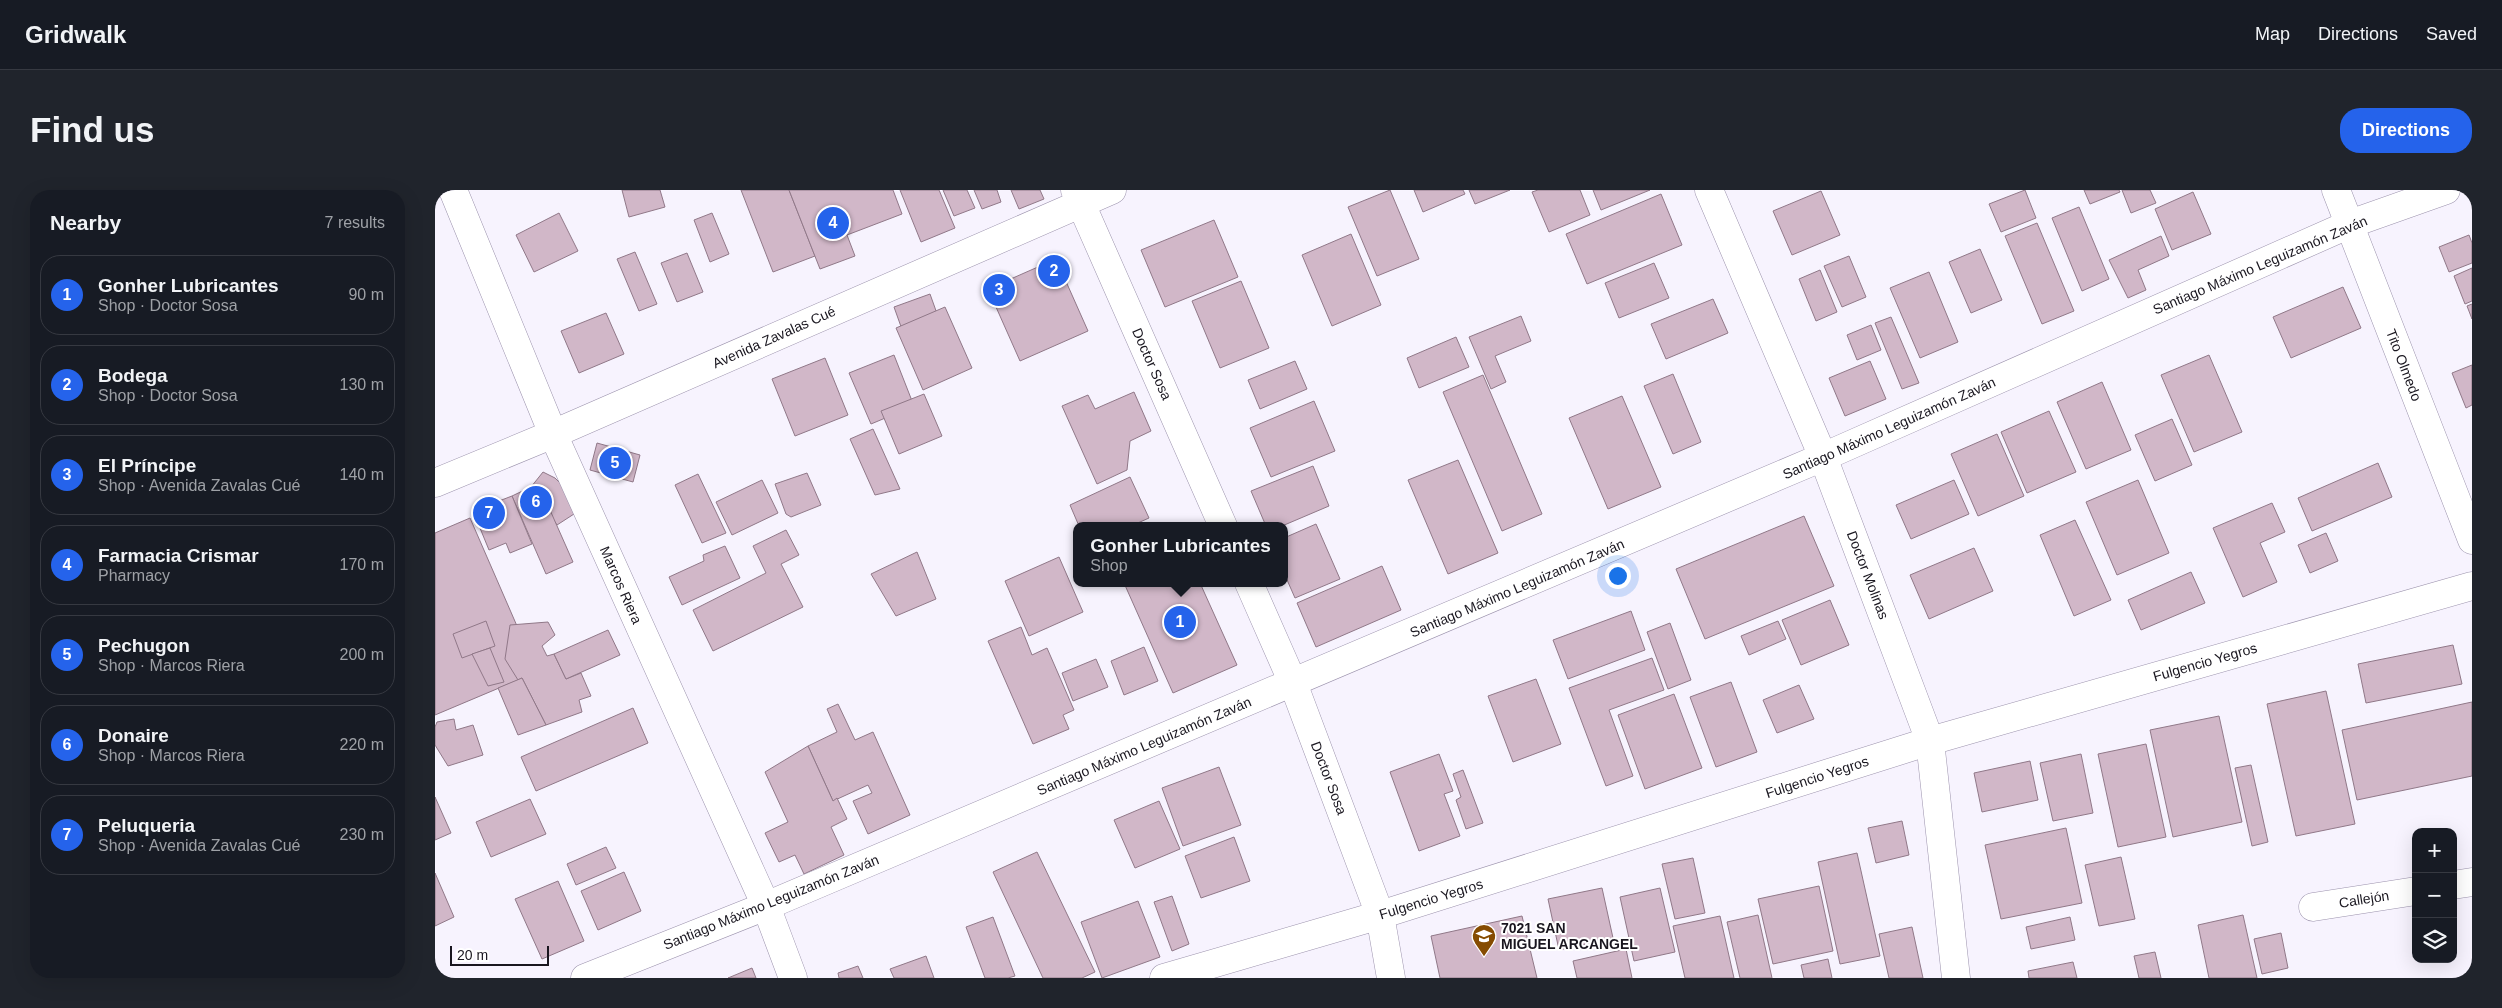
<!DOCTYPE html>
<html lang="en">
<head>
<meta charset="utf-8">
<style>
	body { margin:0; font-family:Arial,sans-serif; background:#20242c; color:#f1f3f6 }
	.controls { position:absolute; right:15px; bottom:15px; display:grid; overflow:hidden; border-radius:10px; box-shadow:0 5px 20px #0002 }
	.controls button { width:45px; height:45px; display:grid; place-items:center; padding:0; border:0; border-bottom:1px solid #363941; background:#171b24; color:#f1f3f6; font:25px sans-serif }
	.scale { position:absolute; left:15px; bottom:12px; width:99px; box-sizing:border-box; padding-left:5px; border:2px solid #19161f; border-top:0; font-size:14px; line-height:18px; white-space:nowrap; color:#19161f; -webkit-text-stroke:4px #fff; paint-order:stroke }
	.you { position:absolute; left:1182px; top:385px; width:18px; height:18px; margin:-12px; border:4px solid #fff; border-radius:50%; background:#1a73e8; box-shadow:0 0 0 8px #1a73e833 }
	.badge { display:grid; place-items:center; width:32px; height:32px; border-radius:50%; background:#2563eb; color:#fff; font-size:16px; font-weight:700 }
	.pin { position:absolute; translate:-50% -50%; border:2px solid #fff; box-shadow:0 1px 5px #0006 }
	.popup { position:absolute; left:638px; top:332px; width:215px; height:65px; box-sizing:border-box; display:grid; place-content:center; border-radius:10px; background:#171b24; filter:drop-shadow(0 1px 4px #0005); font-size:16px; white-space:nowrap; color:#9ea1a6 }
	.popup b { font-size:19px; color:#f1f3f6 }
	.popup::after { content:''; position:absolute; left:50%; top:100%; margin-left:-10px; border:10px solid transparent; border-top-color:#171b24 }
	.list { margin:0; padding:0; list-style:none }
	h2 { display:flex; justify-content:space-between; align-items:center; height:65px; margin:0; padding:0 20px; font-size:21px }
	h2 small { font-size:16px; font-weight:400; color:#9ea1a6 }
	.list li { display:grid; grid-template-columns:32px 1fr auto; gap:15px; align-items:center; box-sizing:border-box; height:80px; margin:0 10px 10px; padding:0 10px; border:1px solid #363941; border-radius:20px }
	.list b { display:block; font-size:19px; white-space:nowrap }
	.list p { margin:0; font-size:16px; white-space:nowrap; color:#9ea1a6 }
	.list em { font-size:16px; font-style:normal; color:#9ea1a6 }
	.icon { flex:none; width:28px; height:28px; fill:none; stroke:currentColor; stroke-width:2; stroke-linecap:round; stroke-linejoin:round }
	.map { position:relative; flex:none; width:2037px; height:788px; overflow:hidden; border-radius:20px }
	header { display:flex; align-items:center; gap:30px; box-sizing:border-box; height:70px; padding:0 25px; background:#171b24; border-bottom:1px solid #363941 }
	header strong { font-size:24px }
	nav { display:flex; gap:28px; margin-inline-start:auto; font-size:18px }
	.intro { display:flex; align-items:center; justify-content:space-between; box-sizing:border-box; height:120px; padding:0 30px }
	h1 { margin:0; font-size:35px }
	.button { padding:12px 22px; border-radius:20px; background:#2563eb; color:#fff; font-size:18px; font-weight:700 }
	main { display:flex; gap:30px; padding:0 30px }
	aside { flex:1; background:#171b24; border-radius:20px; box-shadow:0 5px 20px #0002 }
	.map>svg:first-child { display:block }
	.building { fill:#d1b7c8; stroke:#907888 }
	.lines { fill:none; stroke-linecap:round; stroke-linejoin:round }
	.minor-casing { stroke:#9c93ad; stroke-width:29 }
	.tertiary-casing { stroke:#9c93ad; stroke-width:29 }
	.secondary-casing { stroke:#9c93ad; stroke-width:29 }
	.minor { stroke:#fff; stroke-width:28 }
	.tertiary { stroke:#fff; stroke-width:28 }
	.secondary { stroke:#fff; stroke-width:28 }
	.labels { text-anchor:middle; dominant-baseline:central; stroke-width:4; stroke-linejoin:round; paint-order:stroke }
	.street-label { font-size:14px; fill:#19161f; stroke:#fff }
	.poi-label { font-size:14px; font-weight:bold; fill:#19161f; stroke:#fff; text-anchor:start }
</style>
</head>
<body>
<header>
<strong>Gridwalk</strong>
<nav><a>Map</a><a>Directions</a><a>Saved</a></nav>
</header>
<div class="intro"><h1>Find us</h1><a class="button">Directions</a></div>
<main>
<aside>
<h2>Nearby<small>7 results</small></h2>
<ul class="list">
<li><span class="badge">1</span><div><b>Gonher Lubricantes</b><p>Shop · Doctor Sosa</p></div><em>90 m</em></li>
<li><span class="badge">2</span><div><b>Bodega</b><p>Shop · Doctor Sosa</p></div><em>130 m</em></li>
<li><span class="badge">3</span><div><b>El Príncipe</b><p>Shop · Avenida Zavalas Cué</p></div><em>140 m</em></li>
<li><span class="badge">4</span><div><b>Farmacia Crismar</b><p>Pharmacy</p></div><em>170 m</em></li>
<li><span class="badge">5</span><div><b>Pechugon</b><p>Shop · Marcos Riera</p></div><em>200 m</em></li>
<li><span class="badge">6</span><div><b>Donaire</b><p>Shop · Marcos Riera</p></div><em>220 m</em></li>
<li><span class="badge">7</span><div><b>Peluqueria</b><p>Shop · Avenida Zavalas Cué</p></div><em>230 m</em></li>
</ul>
</aside>
<div class="map">
<svg width="2037" height="788" viewBox="0 0 2037 788">
	<rect width="100%" height="100%" fill="#f7f3fe"/>
	<g class="building">
		<path d="M187 0H225L230 17 194 27Z"/>
		<path d="M306 0H354L380 66 338 82Z"/>
		<path d="M354 0H458L467 24 412 45 420 66 385 79Z"/>
		<path d="M465 0H504L520 38 486 52Z"/>
		<path d="M508 0H532L540 18 519 26Z"/>
		<path d="M539 0H562L566 12 547 19Z"/>
		<path d="M576 0H605L609 9 584 19Z"/>
		<path d="M955 0 984 69 942 86 913 17Z"/>
		<path d="M979 0H1028L1030 4 988 22Z"/>
		<path d="M1034 0H1075L1040 14Z"/>
		<path d="M1103 0H1145L1155 25 1114 42 1097 2Z"/>
		<path d="M1158 0H1215L1166 20Z"/>
		<path d="M1590 0 1601 28 1566 42 1554 14Z"/>
		<path d="M1649 0H1684L1685 2 1655 14Z"/>
		<path d="M1687 0H1715L1721 13 1696 23Z"/>
		<path d="M1386 1 1405 45 1357 65 1338 21Z"/>
		<path d="M1758 2 1776 44 1737 60 1720 19Z"/>
		<path d="M1226 4 1247 55 1152 94 1131 44Z"/>
		<path d="M1644 17 1674 89 1647 101 1617 28Z"/>
		<path d="M124 23 143 61 99 82 81 45Z"/>
		<path d="M277 23 294 64 275 72 259 30Z"/>
		<path d="M779 30 803 87 730 117 706 60Z"/>
		<path d="M1602 33 1639 121 1607 134 1570 46Z"/>
		<path d="M916 44 946 115 897 136 867 65Z"/>
		<path d="M2034 45 2037 53V73L2014 82 2004 57Z"/>
		<path d="M1726 46 1734 66 1703 80 1711 100 1693 108 1674 70Z"/>
		<path d="M1545 59 1567 110 1536 123 1514 72Z"/>
		<path d="M200 62 222 114 204 121 182 69Z"/>
		<path d="M252 63 268 102 242 112 226 73Z"/>
		<path d="M1414 66 1431 107 1407 117 1389 76Z"/>
		<path d="M621 69 653 141 585 171 553 99Z"/>
		<path d="M1219 73 1234 108 1184 128 1170 93Z"/>
		<path d="M2037 78V111L2030 114 2019 86Z"/>
		<path d="M1385 80 1402 122 1381 131 1364 89Z"/>
		<path d="M1494 82 1523 152 1485 168 1455 98Z"/>
		<path d="M806 91 834 158 785 178 757 111Z"/>
		<path d="M1908 97 1926 138 1856 168 1838 127Z"/>
		<path d="M495 104 510 146 474 159 459 117Z"/>
		<path d="M1278 109 1293 143 1231 169 1216 134Z"/>
		<path d="M2037 114V129L2032 116Z"/>
		<path d="M510 117 537 178 488 200 461 138Z"/>
		<path d="M171 123 189 164 144 183 126 141Z"/>
		<path d="M1086 126 1096 151 1060 166 1071 192 1056 199 1034 147Z"/>
		<path d="M1456 127 1484 193 1467 199 1440 133Z"/>
		<path d="M1436 135 1446 160 1422 170 1412 145Z"/>
		<path d="M1021 147 1034 177 984 198 972 168Z"/>
		<path d="M459 165 479 216 436 234 414 183Z"/>
		<path d="M1774 165 1807 242 1759 262 1726 185Z"/>
		<path d="M390 168 413 225 360 246 337 189Z"/>
		<path d="M860 171 872 199 825 219 813 190Z"/>
		<path d="M1435 171 1451 209 1410 226 1394 188Z"/>
		<path d="M2037 175V215L2031 218 2017 183Z"/>
		<path d="M1238 184 1266 252 1238 264 1209 196Z"/>
		<path d="M1048 185 1107 324 1067 341 1008 202Z"/>
		<path d="M1667 192 1696 260 1651 279 1622 212Z"/>
		<path d="M699 202 716 241 695 251 692 280 662 294 627 216 653 205 660 219Z"/>
		<path d="M489 204 507 246 464 264 446 221Z"/>
		<path d="M1187 206 1226 297 1173 319 1134 228Z"/>
		<path d="M879 211 900 261 836 287 815 238Z"/>
		<path d="M1614 221 1641 282 1592 303 1566 242Z"/>
		<path d="M1737 229 1757 275 1720 291 1700 245Z"/>
		<path d="M438 239 465 299 440 305 415 249Z"/>
		<path d="M1562 244 1589 306 1543 326 1516 264Z"/>
		<path d="M162 253 205 265 198 292 155 280Z"/>
		<path d="M1023 270 1063 363 1013 384 973 290Z"/>
		<path d="M1943 273 1957 307 1877 341 1863 308Z"/>
		<path d="M878 276 894 316 847 336H831L816 301Z"/>
		<path d="M108 282 120 288 128 296 139 324 122 335 96 297Z"/>
		<path d="M372 283 386 315 356 327 351 324 340 294Z"/>
		<path d="M263 284 291 343 267 353 240 295Z"/>
		<path d="M695 287 714 328 696 336H644L635 315Z"/>
		<path d="M327 290 343 323 297 345 281 312Z"/>
		<path d="M1519 290 1534 324 1476 349 1461 315Z"/>
		<path d="M1703 290 1734 363 1682 385 1651 312Z"/>
		<path d="M96 297 107 302 138 372 111 384 77 306Z"/>
		<path d="M77 306 97 354 75 363 71 353 54 360 38 321Z"/>
		<path d="M1837 313 1850 342 1825 353 1842 392 1808 407 1778 338Z"/>
		<path d="M1369 326 1399 396 1270 449 1241 379Z"/>
		<path d="M35 328 102 482 0 525V343Z"/>
		<path d="M1640 330 1676 410 1639 426 1605 345Z"/>
		<path d="M881 334 905 389 860 408 849 383V348Z"/>
		<path d="M351 340 364 365 346 374 368 417 278 461 258 420 331 383 318 356Z"/>
		<path d="M1891 343 1903 371 1875 383 1863 355Z"/>
		<path d="M290 356 305 388 247 415 234 387 269 371 268 365Z"/>
		<path d="M1539 358 1558 401 1494 429 1475 385Z"/>
		<path d="M482 362 501 409 461 426 436 384Z"/>
		<path d="M624 367 648 422 594 446 570 391Z"/>
		<path d="M947 376 966 420 881 457 862 413Z"/>
		<path d="M1756 382 1770 413 1706 440 1693 410Z"/>
		<path d="M689 393H765L802 475 738 503Z"/>
		<path d="M1395 410 1414 455 1366 475 1347 430Z"/>
		<path d="M1196 421 1210 460 1133 489 1118 450Z"/>
		<path d="M51 431 60 456 27 468 18 444Z"/>
		<path d="M1343 431 1351 449 1314 465 1306 446Z"/>
		<path d="M113 432 120 445 107 456 112 466 119 464 131 489 146 483 156 506 144 510 147 522 111 535 87 488 83 490 70 469 75 435Z"/>
		<path d="M1235 433 1256 490 1233 499 1212 442Z"/>
		<path d="M586 437 597 465 612 458 639 520 628 525 634 539 598 554 553 451Z"/>
		<path d="M173 440 185 465 131 489 119 464Z"/>
		<path d="M2018 455 2027 494 1931 513 1923 474Z"/>
		<path d="M709 457 723 491 689 505 676 471Z"/>
		<path d="M55 458 69 492 53 496 37 464Z"/>
		<path d="M1217 468 1229 500 1174 520 1198 586 1171 596 1134 498Z"/>
		<path d="M661 469 673 497 638 511 627 483Z"/>
		<path d="M87 488 111 535 83 545 63 498Z"/>
		<path d="M1101 489 1126 554 1078 572 1053 506Z"/>
		<path d="M1296 492 1322 562 1281 577 1255 507Z"/>
		<path d="M1364 495 1379 529 1342 543 1328 510Z"/>
		<path d="M1891 501 1920 634 1861 646 1832 514Z"/>
		<path d="M1239 504 1267 578 1210 599 1183 525Z"/>
		<path d="M2037 512V586L1922 610 1907 540Z"/>
		<path d="M403 514 420 550 438 542 475 625 433 644 418 611 437 603 433 595 398 611 373 556 402 542 392 519Z"/>
		<path d="M198 518 213 553 101 601 86 567Z"/>
		<path d="M1784 526 1807 632 1738 647 1715 540Z"/>
		<path d="M19 529 21 540 38 535 48 565 13 576 0 555V537L2 532Z"/>
		<path d="M1711 554 1731 647 1683 657 1663 564Z"/>
		<path d="M373 556 398 611 402 608 412 629 396 637 409 665 369 684 360 665 344 672 330 643 353 632 330 582Z"/>
		<path d="M1004 564 1018 601 1009 604 1025 646 984 661 955 582Z"/>
		<path d="M1646 564 1658 623 1618 631 1605 573Z"/>
		<path d="M1595 571 1603 610 1547 622 1539 583Z"/>
		<path d="M1816 575 1833 652 1817 656 1800 578Z"/>
		<path d="M784 577 806 635 748 656 727 598Z"/>
		<path d="M1028 580 1048 633 1031 639 1021 610 1026 607 1018 584Z"/>
		<path d="M0 607 16 643 0 650Z"/>
		<path d="M95 609 111 644 56 667 41 632Z"/>
		<path d="M724 611 745 659 700 678 679 630Z"/>
		<path d="M1467 631 1474 665 1441 673 1433 638Z"/>
		<path d="M1631 638 1647 713 1566 729 1550 655Z"/>
		<path d="M799 647 815 691 766 708 750 666Z"/>
		<path d="M171 657 181 678 141 695 132 674Z"/>
		<path d="M602 662 660 782 647 788H608L558 682Z"/>
		<path d="M1422 663 1445 766 1405 774 1383 672Z"/>
		<path d="M1686 667 1700 729 1664 736 1650 675Z"/>
		<path d="M1258 668 1270 723 1240 729 1227 674Z"/>
		<path d="M189 682 206 721 163 740 146 701Z"/>
		<path d="M0 683 19 727 0 736Z"/>
		<path d="M123 691 149 751 107 769 80 709Z"/>
		<path d="M1384 696 1398 761 1338 774 1323 709Z"/>
		<path d="M1167 698 1178 748 1124 760 1113 709Z"/>
		<path d="M1225 698 1240 762 1199 771 1185 707Z"/>
		<path d="M737 706 754 754 737 761 719 712Z"/>
		<path d="M703 711 725 767 667 788 646 732Z"/>
		<path d="M1323 725 1337 788H1305L1292 732Z"/>
		<path d="M1808 725 1822 788H1774L1763 735Z"/>
		<path d="M1087 726 1102 788H1005L996 746Z"/>
		<path d="M1285 726 1299 788H1250L1238 736Z"/>
		<path d="M558 727 580 786 573 788H550L531 737Z"/>
		<path d="M1635 727 1640 750 1596 759 1591 737Z"/>
		<path d="M1477 737 1488 788H1454L1444 744Z"/>
		<path d="M1846 743 1853 778 1827 784 1819 749Z"/>
		<path d="M1191 759 1197 788H1142L1138 771Z"/>
		<path d="M1720 762 1726 788H1704L1699 766Z"/>
		<path d="M491 766 499 788H459L455 779Z"/>
		<path d="M1393 769 1397 788H1369L1366 775Z"/>
		<path d="M1638 772 1642 788H1594L1593 781Z"/>
		<path d="M423 776 428 788H404L403 783Z"/>
		<path d="M317 778 321 788H293Z"/>
	</g>
	<g class="lines">
		<g class="minor-casing">
			<g id="minor">
				<path d="M18 0 118 244 331 716 358 788"/>
				<path d="M1274 0 1388 267 1495 551 1521 788"/>
				<path d="M1901 0 2037 350"/>
				<path d="M2018 695 2037 692"/>
				<path d="M1878 717 1981 701"/>
				<path d="M150 788 331 716 1388 267 1915 34 2011 0"/>
				<path d="M729 788 945 725"/>
			</g>
		</g>
		<g class="tertiary-casing">
			<g id="tertiary">
				<path d="M640 0 788 336"/>
				<path d="M814 393 858 493 945 725 956 788"/>
				<path d="M945 725 1495 551 2037 396"/>
			</g>
		</g>
		<g class="secondary-casing">
			<path id="secondary" d="M0 293 118 244 677 0"/>
		</g>
		<use href="#minor" class="minor"/>
		<use href="#tertiary" class="tertiary"/>
		<use href="#secondary" class="secondary"/>
	</g>
	<defs>
		<g id="school-pin" transform="scale(1.25)"><path d="M0 17L-7.5 6A9.5 9.5 0 1 1 7.5 6Z" fill="#864c01" stroke="#fff"/><path d="M0-5L7-2L0 1L-7-2ZM-4 1L0 2.5L4 1V4Q0 6-4 4Z" fill="#fff"/></g>
	</defs>
	<g fill-rule="evenodd">
		<use href="#school-pin" x="1049" y="746"/>
	</g>
	<g class="labels">
		<g class="street-label">
			<text transform="translate(1825 75) rotate(-23)">Santiago Máximo Leguizamón Zaván</text>
			<text transform="translate(339 147) rotate(-24)">Avenida Zavalas Cué</text>
			<text transform="translate(717 174) rotate(66)">Doctor Sosa</text>
			<text transform="translate(1969 175) rotate(69)">Tito Olmedo</text>
			<text transform="translate(1454 238) rotate(-24)">Santiago Máximo Leguizamón Zaván</text>
			<text transform="translate(1433 385) rotate(69)">Doctor Molinas</text>
			<text transform="translate(186 395) rotate(66)">Marcos Riera</text>
			<text transform="translate(1082 398) rotate(-23)">Santiago Máximo Leguizamón Zaván</text>
			<text transform="translate(1770 472) rotate(-16)">Fulgencio Yegros</text>
			<text transform="translate(709 556) rotate(-23)">Santiago Máximo Leguizamón Zaván</text>
			<text transform="translate(1382 587) rotate(-18)">Fulgencio Yegros</text>
			<text transform="translate(894 588) rotate(69)">Doctor Sosa</text>
			<text transform="translate(996 709) rotate(-17)">Fulgencio Yegros</text>
			<text transform="translate(1929 709) rotate(-9)">Callejón</text>
			<text transform="translate(336 712) rotate(-22)">Santiago Máximo Leguizamón Zaván</text>
		</g>
		<g class="poi-label">
			<text x="1066" y="738">7021 SAN<tspan x="1066" dy="16">MIGUEL ARCANGEL</tspan></text>
		</g>
	</g>
</svg>
<div class="controls">
<button>+</button>
<button>−</button>
<button><svg class="icon" aria-label="layers" viewBox="0 0 24 24"><path d="M12 4l9 5-9 5-9-5zM3 14l9 5 9-5"/></svg></button>
</div>
<div class="scale">20 m</div>
<div class="you"></div>
<div class="pin badge" style="left:745px;top:432px">1</div>
<div class="popup"><b>Gonher Lubricantes</b>Shop</div>
<div class="pin badge" style="left:619px;top:81px">2</div>
<div class="pin badge" style="left:564px;top:100px">3</div>
<div class="pin badge" style="left:398px;top:33px">4</div>
<div class="pin badge" style="left:180px;top:273px">5</div>
<div class="pin badge" style="left:101px;top:312px">6</div>
<div class="pin badge" style="left:54px;top:323px">7</div>
</div>
</main>
</body>
</html>
